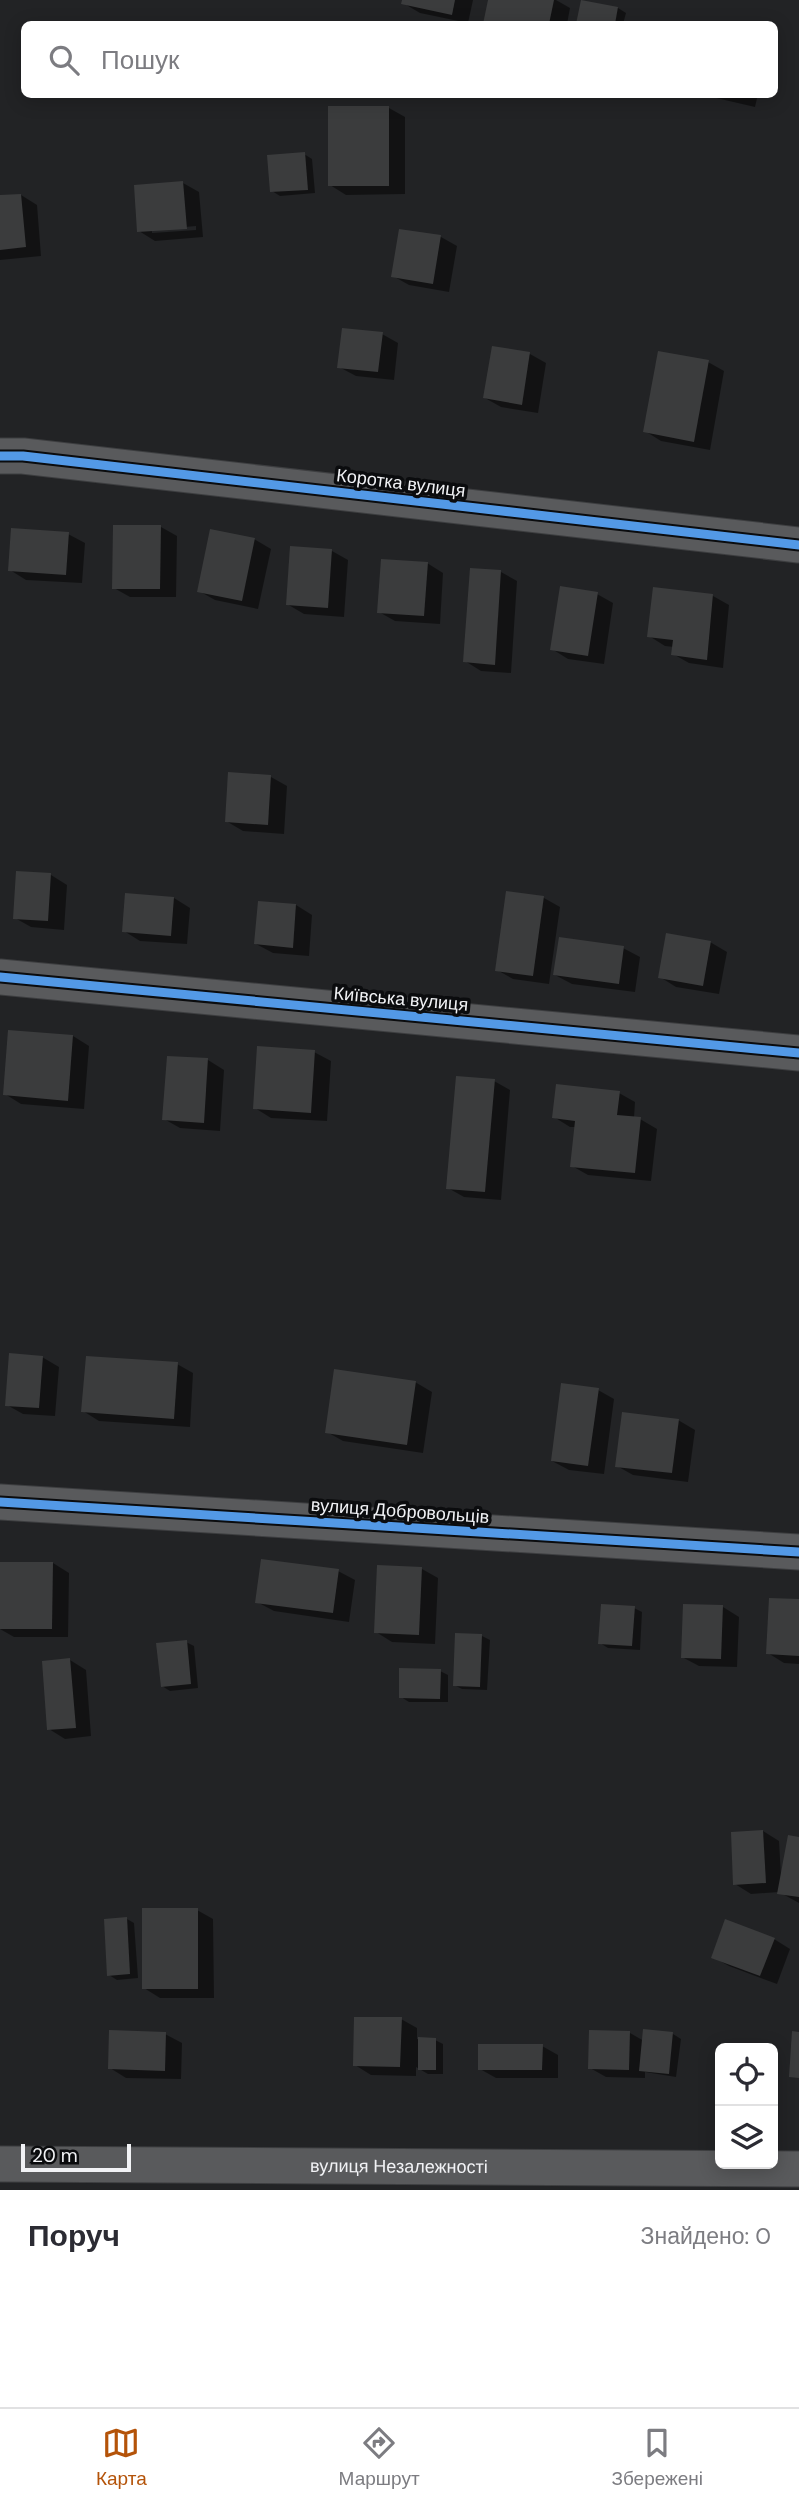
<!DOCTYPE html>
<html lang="uk">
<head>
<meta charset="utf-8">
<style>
	body { margin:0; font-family:"DM Sans",sans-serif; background:#f7f7f7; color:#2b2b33 }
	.controls { position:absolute; right:21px; bottom:21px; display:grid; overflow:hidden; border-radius:10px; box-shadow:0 4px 18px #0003 }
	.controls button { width:63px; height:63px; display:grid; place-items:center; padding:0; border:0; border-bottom:2px solid #e1e1e2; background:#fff; color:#2b2b33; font:35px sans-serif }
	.scale { position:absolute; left:21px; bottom:18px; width:110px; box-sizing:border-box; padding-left:7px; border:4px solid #f1f2f5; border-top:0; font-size:19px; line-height:24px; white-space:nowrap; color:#f1f2f5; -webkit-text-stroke:5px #0b0c0e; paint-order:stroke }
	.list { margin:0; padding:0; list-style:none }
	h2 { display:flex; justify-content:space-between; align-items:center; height:91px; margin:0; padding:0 28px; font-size:30px }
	h2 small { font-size:23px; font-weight:400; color:#7c7c81 }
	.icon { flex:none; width:38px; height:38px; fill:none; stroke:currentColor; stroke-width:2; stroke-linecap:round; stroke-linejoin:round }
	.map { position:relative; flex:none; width:799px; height:2190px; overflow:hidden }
	.search { position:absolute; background:#fff; box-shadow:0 4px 18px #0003; left:21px; right:21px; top:21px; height:77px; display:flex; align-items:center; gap:18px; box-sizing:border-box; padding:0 24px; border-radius:10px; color:#7c7c81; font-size:26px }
	.sheet { height:217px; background:#fff }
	nav { display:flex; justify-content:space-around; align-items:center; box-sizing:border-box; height:98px; border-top:2px solid #e1e1e2; background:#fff; font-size:19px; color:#7c7c81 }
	nav a { display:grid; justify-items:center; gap:4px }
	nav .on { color:#b45309 }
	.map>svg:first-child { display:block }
	.shadow { fill:#0007; fill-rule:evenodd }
	.building { fill:#3b3c3d }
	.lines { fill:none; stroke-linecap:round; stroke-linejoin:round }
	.minor-casing { stroke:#3d3e40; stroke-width:37 }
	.minor { stroke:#595a5c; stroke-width:35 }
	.cycleway-casing { stroke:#0b0c0e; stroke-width:13 }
	.cycleway { stroke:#5399e6; stroke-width:9 }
	.labels { text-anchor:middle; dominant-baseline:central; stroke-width:7; stroke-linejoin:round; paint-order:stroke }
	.street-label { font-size:18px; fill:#f1f2f5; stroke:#0b0c0e }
</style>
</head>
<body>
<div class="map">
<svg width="799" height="2190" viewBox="0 0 799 2190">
	<rect width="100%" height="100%" fill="#222325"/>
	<g class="shadow">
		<path d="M404 0H473L468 23 420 13 403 3Z"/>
		<path d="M490 0H556L570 8 567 24H485Z"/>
		<path d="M583 1 618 8 626 13 623 24H578Z"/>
		<path d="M699 94H758L755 107Z"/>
		<path d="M389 108 405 117V194L346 195 330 185Z"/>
		<path d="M304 154 312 159 315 193 280 196 272 191Z"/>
		<path d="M183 183 199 192 203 237 155 241 139 231ZM196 226V230L152 233V230Z"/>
		<path d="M21 195 37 205 41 256 0 260V197Z"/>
		<path d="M400 231 441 237 457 246 449 292 409 285 393 276Z"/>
		<path d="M382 334 398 343 394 380 356 376 339 367Z"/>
		<path d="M530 354 546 363 538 413 501 407 485 398Z"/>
		<path d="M708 362 724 371 710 450 661 441 645 431Z"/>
		<path d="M161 527 177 536 176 597H130L114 588Z"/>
		<path d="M68 534 85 543 82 583 26 580 10 570Z"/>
		<path d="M254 539 271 549 258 609 215 600 199 591Z"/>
		<path d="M332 551 348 560 344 617 304 614 287 604Z"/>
		<path d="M427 563 443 573 440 624 395 621 379 612Z"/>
		<path d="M501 572 517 581 511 673 481 671 465 661Z"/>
		<path d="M654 589 713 596 729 605 723 668 689 663 673 654 674 647 665 646 649 636Z"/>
		<path d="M597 594 613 603 604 664 568 659 552 649Z"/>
		<path d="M271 777 287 786 284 834 243 831 226 821Z"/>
		<path d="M18 873 51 875 67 885 64 930 31 927 15 918Z"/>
		<path d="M507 893 544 898 560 907 549 984 513 979 497 970Z"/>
		<path d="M174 898 190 908 187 944 140 941 124 931Z"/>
		<path d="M259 902 296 905 312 915 309 956 273 953 256 944Z"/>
		<path d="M710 942 727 952 719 994 676 987 660 977Z"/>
		<path d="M623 948 640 957 635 992 572 984 555 975Z"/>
		<path d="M73 1036 89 1046 84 1109 21 1104 5 1094Z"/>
		<path d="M314 1052 331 1061 327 1121 271 1118 255 1108Z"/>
		<path d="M168 1058 208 1060 224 1070 220 1131 180 1128 164 1119Z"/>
		<path d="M494 1081 510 1090 501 1200 464 1197 448 1188Z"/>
		<path d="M619 1093 635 1102 634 1118 640 1119 657 1129 651 1181 588 1175 572 1166 576 1127H570L554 1117Z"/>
		<path d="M42 1357 59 1367 55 1416 23 1414 7 1405Z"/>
		<path d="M177 1364 193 1373 190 1427 99 1421 83 1411Z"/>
		<path d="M415 1382 432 1392 423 1453 343 1441 327 1432Z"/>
		<path d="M598 1390 614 1399 604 1474 569 1470 552 1461Z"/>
		<path d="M678 1420 695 1430 688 1482 633 1475 617 1466Z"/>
		<path d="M0 1563H53L69 1573 68 1637H14L0 1629Z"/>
		<path d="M422 1569 438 1578 435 1644 392 1642 376 1632Z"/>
		<path d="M338 1571 355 1580 349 1622 274 1611 257 1602Z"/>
		<path d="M799 1601V1664L784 1663 768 1653Z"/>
		<path d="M723 1607 739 1617 737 1667 699 1666 682 1657Z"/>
		<path d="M634 1608 642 1612 640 1650 608 1648 600 1643Z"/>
		<path d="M482 1636 490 1640 487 1690 462 1689 454 1685Z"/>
		<path d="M186 1642 194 1646 198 1688 170 1691 162 1686Z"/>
		<path d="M70 1660 86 1670 91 1736 65 1739 49 1729Z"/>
		<path d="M440 1671 448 1675V1702H409L401 1697Z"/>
		<path d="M763 1831 779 1841 781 1876 799 1839V1903L779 1892 751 1894 735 1884Z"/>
		<path d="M197 1910 213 1919 214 1998H160L144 1988Z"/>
		<path d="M127 1919 134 1923 138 1978 117 1980 109 1975Z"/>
		<path d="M774 1939 790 1949 777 1984 729 1966 713 1957Z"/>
		<path d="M401 2019 417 2028V2039L435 2040 443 2044V2074H428L416 2067V2076L371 2075 355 2065Z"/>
		<path d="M630 2033 644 2041 673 2034 681 2039 676 2077 645 2072V2078L606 2077 590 2068Z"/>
		<path d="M165 2034 182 2043 181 2079 126 2078 110 2068Z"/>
		<path d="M542 2046 558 2055V2078H496L480 2069Z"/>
	</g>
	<g class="building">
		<path d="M402 0H455L452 15 401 4Z"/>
		<path d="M488 0H554L549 24H483Z"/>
		<path d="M581 0 618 7 615 24H576Z"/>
		<rect x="328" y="106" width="61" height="80"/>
		<path d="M305 152 308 190 270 192 267 155Z"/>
		<path d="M183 181 187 229 137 232 134 185Z"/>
		<path d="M21 194 26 247 0 250V195Z"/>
		<path d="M399 229 441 235 433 284 391 277Z"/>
		<path d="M342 328 383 332 378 372 337 368Z"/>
		<path d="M492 346 530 352 522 405 483 398Z"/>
		<path d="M658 351 709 360 694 442 643 432Z"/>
		<path d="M113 525H161L160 589H112Z"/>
		<path d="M11 528 69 532 66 575 8 571Z"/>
		<path d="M210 529 255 538 242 601 197 592Z"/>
		<path d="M290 546 332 549 328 608 286 605Z"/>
		<path d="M381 559 428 562 424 616 377 613Z"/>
		<path d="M470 568 501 570 495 665 463 662Z"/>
		<path d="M560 586 598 592 588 656 550 650Z"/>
		<path d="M653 587 713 594 707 660 671 655 673 640 647 637Z"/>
		<path d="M228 772 271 775 268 825 225 822Z"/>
		<path d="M16 871 51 873 48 921 13 919Z"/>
		<path d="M506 891 544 896 533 976 495 971Z"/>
		<path d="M125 893 174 897 171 936 122 932Z"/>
		<path d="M258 901 296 904 293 948 254 944Z"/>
		<path d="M666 933 711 941 703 986 658 978Z"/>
		<path d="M559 937 624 946 619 984 553 975Z"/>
		<path d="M8 1030 73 1035 68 1101 3 1095Z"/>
		<path d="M257 1046 315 1050 311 1113 253 1109Z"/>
		<path d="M167 1056 208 1058 204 1123 162 1120Z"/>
		<path d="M456 1076 495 1079 485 1192 446 1189Z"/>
		<path d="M556 1084 620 1091 617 1115 641 1117 635 1173 570 1167 575 1121 552 1118Z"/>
		<path d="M9 1353 43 1356 39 1408 5 1406Z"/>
		<path d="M86 1356 178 1362 174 1419 81 1412Z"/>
		<path d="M334 1369 416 1381 407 1445 325 1433Z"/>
		<path d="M561 1383 599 1388 588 1466 551 1461Z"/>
		<path d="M622 1412 679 1419 672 1473 615 1467Z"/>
		<path d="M261 1559 339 1569 333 1613 255 1603Z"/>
		<path d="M0 1562H53L52 1629H0Z"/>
		<path d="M377 1565 422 1567 419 1635 374 1633Z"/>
		<path d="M769 1598 799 1599V1656L766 1654Z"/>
		<path d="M601 1604 635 1606 632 1646 598 1644Z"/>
		<path d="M683 1604 723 1605 721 1659 681 1658Z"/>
		<path d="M455 1633 482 1634 480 1687 453 1686Z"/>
		<path d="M187 1640 191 1684 161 1687 156 1643Z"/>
		<path d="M70 1658 76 1728 47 1730 42 1661Z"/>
		<path d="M399 1668 441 1669 440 1699 399 1698Z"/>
		<path d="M763 1830 766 1883 733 1885 731 1832Z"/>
		<path d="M788 1835 799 1837V1897L777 1894Z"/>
		<rect x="142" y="1908" width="56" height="81"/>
		<path d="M127 1917 130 1974 107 1976 104 1919Z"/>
		<path d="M725 1919 775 1938 760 1976 711 1958Z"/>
		<path d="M354 2017H402L400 2067 353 2066Z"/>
		<path d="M643 2029 673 2032 669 2074 639 2071Z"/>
		<path d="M109 2030 166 2032 165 2071 108 2069Z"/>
		<path d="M589 2030 630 2031 629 2070 588 2069Z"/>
		<path d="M792 2031 799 2032V2078L789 2077Z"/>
		<path d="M418 2037 436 2038V2070H418Z"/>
		<path d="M478 2044H543L542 2070H478Z"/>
	</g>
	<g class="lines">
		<g class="minor-casing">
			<g id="minor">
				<path d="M0 456H23L799 545"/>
				<path d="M0 977 799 1053"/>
				<path d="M0 1502 799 1552"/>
				<path id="s1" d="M0 2164 799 2169"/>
			</g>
		</g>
		<use href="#minor" class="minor"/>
		<g class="cycleway-casing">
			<g id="cycleway">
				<path d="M0 456H23L799 545"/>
				<path d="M0 977 799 1053"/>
				<path d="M0 1502 799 1552"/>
			</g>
		</g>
		<use href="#cycleway" class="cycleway"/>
	</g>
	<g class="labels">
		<g class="street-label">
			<text transform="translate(401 483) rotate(7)">Коротка вулиця</text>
			<text transform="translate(401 999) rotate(5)">Київська вулиця</text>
			<text transform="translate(400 1511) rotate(4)">вулиця Добровольців</text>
			<text stroke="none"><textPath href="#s1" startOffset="399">вулиця Незалежності</textPath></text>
		</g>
	</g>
</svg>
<div class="controls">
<button><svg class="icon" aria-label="locate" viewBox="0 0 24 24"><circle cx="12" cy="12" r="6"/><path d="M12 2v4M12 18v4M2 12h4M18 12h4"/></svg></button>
<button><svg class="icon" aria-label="layers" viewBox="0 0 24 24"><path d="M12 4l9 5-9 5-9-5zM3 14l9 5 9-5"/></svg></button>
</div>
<div class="scale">20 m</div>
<div class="search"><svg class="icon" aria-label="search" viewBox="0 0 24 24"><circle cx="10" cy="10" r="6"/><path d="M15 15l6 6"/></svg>Пошук</div>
</div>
<section class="sheet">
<h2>Поруч<small>Знайдено: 0</small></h2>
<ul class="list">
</ul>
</section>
<nav>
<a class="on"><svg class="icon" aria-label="map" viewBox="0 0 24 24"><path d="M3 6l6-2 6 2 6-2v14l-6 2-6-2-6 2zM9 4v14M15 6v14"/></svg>Карта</a>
<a><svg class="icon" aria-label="directions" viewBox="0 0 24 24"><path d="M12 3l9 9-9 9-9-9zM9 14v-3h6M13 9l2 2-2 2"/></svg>Маршрут</a>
<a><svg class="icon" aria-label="saved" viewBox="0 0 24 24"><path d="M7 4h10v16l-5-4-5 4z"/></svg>Збережені</a>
</nav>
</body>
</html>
